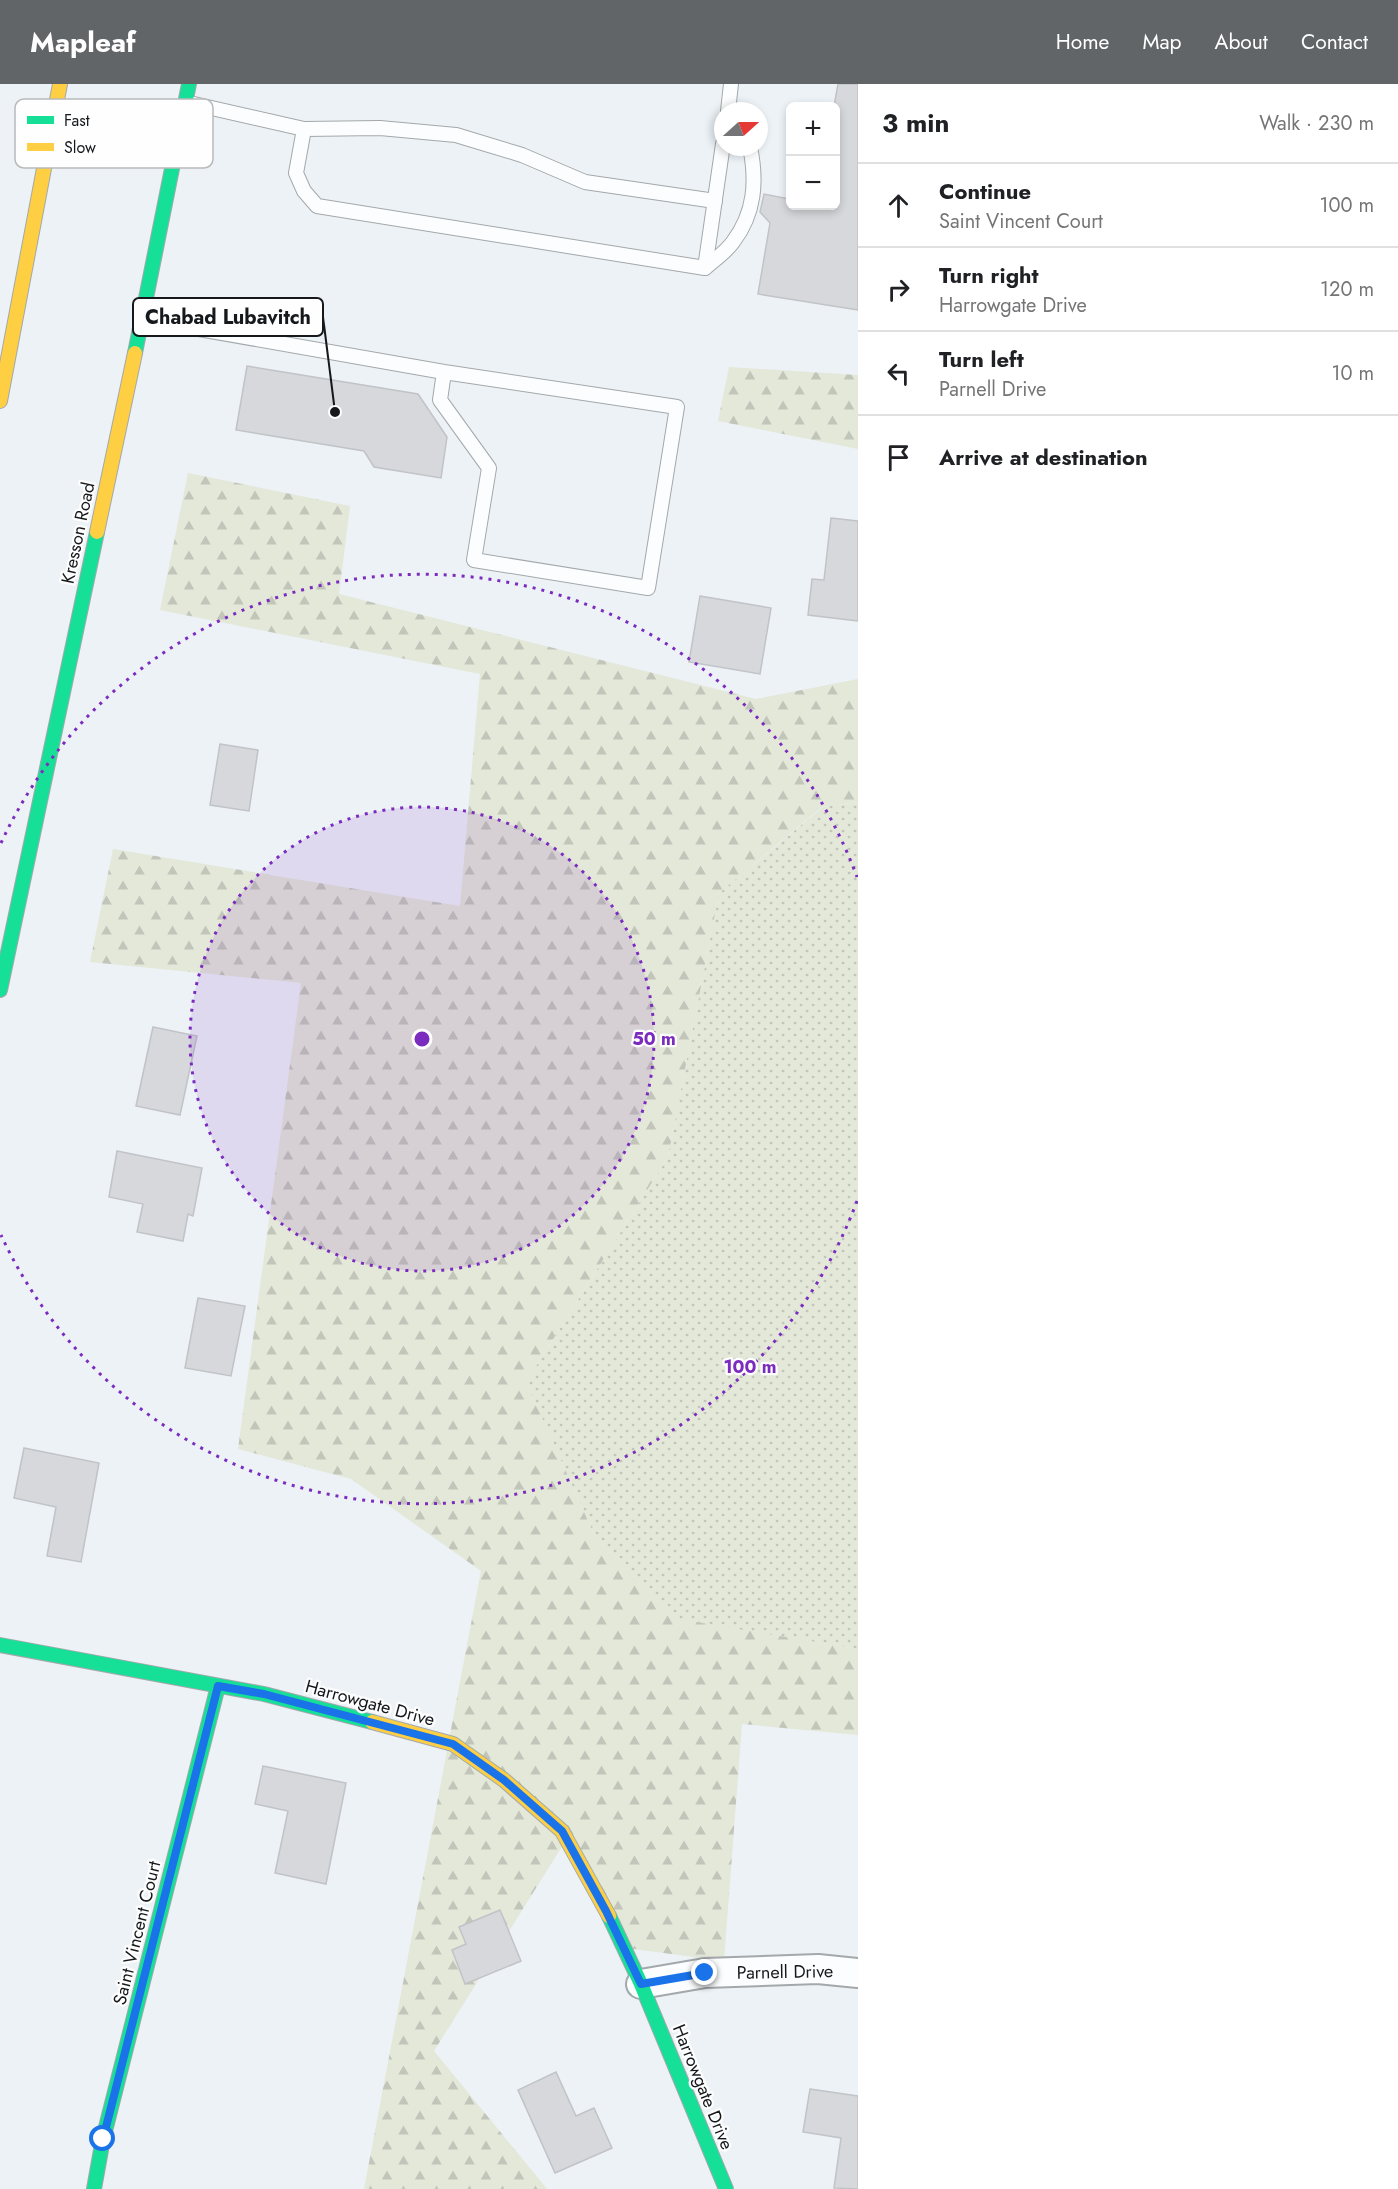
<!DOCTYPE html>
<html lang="en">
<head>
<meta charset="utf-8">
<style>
	body { margin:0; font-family:Jost,sans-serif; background:#f2f2f2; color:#202124 }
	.controls { position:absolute; right:18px; top:18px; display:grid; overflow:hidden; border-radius:9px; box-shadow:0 3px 9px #0003 }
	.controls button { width:54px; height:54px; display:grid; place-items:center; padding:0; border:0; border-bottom:2px solid #e0e0e0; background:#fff; color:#202124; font:30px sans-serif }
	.compass { position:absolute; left:714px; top:18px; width:54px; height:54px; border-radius:50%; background:#fff; box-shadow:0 3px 9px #0003; rotate:69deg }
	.stop { position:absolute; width:18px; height:18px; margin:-14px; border:4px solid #1a73e8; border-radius:50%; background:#fff }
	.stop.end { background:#1a73e8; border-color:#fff; box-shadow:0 2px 6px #0008 }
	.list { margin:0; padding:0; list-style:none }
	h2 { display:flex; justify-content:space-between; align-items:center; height:78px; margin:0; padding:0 24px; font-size:26px }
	h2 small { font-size:20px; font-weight:400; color:#757577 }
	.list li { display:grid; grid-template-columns:39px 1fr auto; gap:18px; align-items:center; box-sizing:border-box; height:84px; padding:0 24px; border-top:2px solid #e0e0e0 }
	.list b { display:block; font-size:22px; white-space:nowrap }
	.list p { margin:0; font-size:20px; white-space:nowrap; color:#757577 }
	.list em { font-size:20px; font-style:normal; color:#757577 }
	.icon { flex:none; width:33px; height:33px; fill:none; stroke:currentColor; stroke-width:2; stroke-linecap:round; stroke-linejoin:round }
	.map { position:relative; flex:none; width:858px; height:2105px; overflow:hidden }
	header { display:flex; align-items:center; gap:36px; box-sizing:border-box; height:84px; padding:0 30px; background:#616568; color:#fff }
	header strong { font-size:28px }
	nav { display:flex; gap:33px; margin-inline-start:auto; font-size:21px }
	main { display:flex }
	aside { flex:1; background:#fff }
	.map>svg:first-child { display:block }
	.grass { fill:url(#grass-dots) }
	.forest { fill:url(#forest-firs) }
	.building { fill:#d6d8db; stroke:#c1c3c7; stroke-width:1.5 }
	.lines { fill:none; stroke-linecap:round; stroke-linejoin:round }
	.lane-casing { stroke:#a3a8ab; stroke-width:16 }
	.street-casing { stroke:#a3a8ab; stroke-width:32 }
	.fast-casing { stroke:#a3a8ab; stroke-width:16 }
	.slow-casing { stroke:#a3a8ab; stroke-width:16 }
	.lane { stroke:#fcfdfe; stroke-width:14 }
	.street { stroke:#fcfdfe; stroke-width:28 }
	.fast { stroke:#16e098; stroke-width:14 }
	.slow { stroke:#ffcf43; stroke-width:14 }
	.route { stroke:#1a73e8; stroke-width:8 }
	.ring { fill:none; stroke:#7b2cbf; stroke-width:3; stroke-dasharray:3 6 }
	.labels { text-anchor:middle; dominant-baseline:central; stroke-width:4.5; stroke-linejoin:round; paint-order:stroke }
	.street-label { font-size:18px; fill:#16191c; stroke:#fefefe }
	.key { fill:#fefefe; stroke:#b8b9ba; stroke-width:1.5 }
	.key-label { font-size:16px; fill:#16191c }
	.centre { fill:#7b2cbf; stroke:#fefefe; stroke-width:3 }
	.ring-label { font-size:18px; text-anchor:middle; font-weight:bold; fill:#7b2cbf; stroke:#fefefe; stroke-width:4.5; stroke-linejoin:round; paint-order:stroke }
	.leader { fill:none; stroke:#16191c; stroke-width:2 }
	.callout-dot { fill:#16191c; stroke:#fefefe; stroke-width:2 }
	.callout { fill:#fefefe; stroke:#16191c; stroke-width:2 }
	.callout-label { font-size:20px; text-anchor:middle; font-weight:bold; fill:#16191c }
</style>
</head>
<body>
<header>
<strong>Mapleaf</strong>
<nav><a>Home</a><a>Map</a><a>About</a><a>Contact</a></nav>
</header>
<main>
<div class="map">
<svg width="858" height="2105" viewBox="0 0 858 2105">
	<defs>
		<pattern id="grass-dots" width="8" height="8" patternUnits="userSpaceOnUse" patternTransform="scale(1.5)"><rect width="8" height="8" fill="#e3e8d9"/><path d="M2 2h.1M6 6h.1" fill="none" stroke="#c2c6ba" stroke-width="1.8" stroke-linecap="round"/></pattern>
		<pattern id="forest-firs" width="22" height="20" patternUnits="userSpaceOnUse" patternTransform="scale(1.5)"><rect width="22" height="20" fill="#e3e8d9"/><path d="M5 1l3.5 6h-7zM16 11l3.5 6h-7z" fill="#c2c6ba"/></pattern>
	</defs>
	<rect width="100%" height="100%" fill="#ecf2f6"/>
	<path class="grass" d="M858 718V1565L678 1536 593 1448 526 1298 668 1073 719 809 823 723Z"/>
	<g class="forest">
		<path d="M729 283 858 291V365L718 337Z"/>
		<path d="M188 389 350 422 339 510 756 615 858 595V718L822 723 719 809 668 1073 526 1298 593 1448 678 1535 858 1565V1651L742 1640 724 1877 626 1864 568 1753 434 1967 547 2105H364L481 1487 351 1395 238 1365 301 899 90 878 113 765 460 822 480 590 160 526Z"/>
	</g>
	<g class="building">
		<path d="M838 0H858V226L758 210 770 139 760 128 764 110 790 115V122H836L834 22Z"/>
		<path d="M247 282 418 310 447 353 441 394 374 383 364 367 236 346Z"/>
		<path d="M831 434 858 437V537L808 531 812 495 824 496Z"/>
		<path d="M700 512 771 524 760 590 689 578Z"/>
		<path d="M220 660 258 666 249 727 210 721Z"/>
		<path d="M153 943 197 952 180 1031 136 1022Z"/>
		<path d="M117 1067 202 1084 193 1132 188 1130 183 1157 137 1148 143 1120 109 1113Z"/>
		<path d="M198 1214 245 1222 231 1292 185 1284Z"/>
		<path d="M24 1364 99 1379 81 1478 47 1472 56 1423 14 1414Z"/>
		<path d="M263 1682 346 1699 326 1800 275 1789 288 1727 255 1720Z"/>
		<path d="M500 1826 521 1877 465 1900 452 1866 466 1860 459 1843Z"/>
		<path d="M556 1988 576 2032 594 2024 612 2064 555 2089 518 2006Z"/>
		<path d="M810 2005 858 2012V2105L834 2104 841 2054 803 2048Z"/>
	</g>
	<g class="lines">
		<g class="lane-casing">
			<g id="lane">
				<path d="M185 18 304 45 380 44 456 51 522 71 585 98 715 117"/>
				<path d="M728 27 731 0"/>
				<path d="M304 45 296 89 304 107 317 122 705 184 723 60"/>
				<path d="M705 184C714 176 726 168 733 158 755 129 757 97 750 63"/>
				<path d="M142 235 444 288 677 323 648 504 474 476 489 384 440 316 444 288"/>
			</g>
		</g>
		<g class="street-casing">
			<path id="street" d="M641 1900 705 1889 818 1885 858 1889"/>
		</g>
		<g class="fast-casing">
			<g id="fast">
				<path d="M135 269 189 0"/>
				<path d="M0 906 97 448"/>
				<path d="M0 1561 264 1610 372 1638"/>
				<path d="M609 1832 641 1900 726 2105"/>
				<path d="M94 2105 103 2055 218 1602"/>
			</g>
		</g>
		<g class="slow-casing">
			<g id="slow">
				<path d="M0 317 60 0"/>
				<path d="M97 448 135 269"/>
				<path d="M372 1638 453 1660 504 1696 562 1747 609 1832"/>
			</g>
		</g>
		<use href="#lane" class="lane"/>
		<use href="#street" class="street"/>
		<use href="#fast" class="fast"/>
		<use href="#slow" class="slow"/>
	</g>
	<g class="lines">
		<path class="route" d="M103 2055 218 1602 264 1610 453 1660 504 1696 562 1747 606 1827 641 1900 705 1889"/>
	</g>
	<circle cx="422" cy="955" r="232" fill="#7b2cbf" fill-opacity=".12"/>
	<g class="ring">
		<circle cx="422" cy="955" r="232"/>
		<path d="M857 1117A464 464 0 0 1 1 1151M1 759A464 464 0 0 1 857 793"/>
	</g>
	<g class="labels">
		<g class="street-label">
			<text transform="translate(78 449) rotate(-78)">Kresson Road</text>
			<text transform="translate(370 1619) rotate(15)">Harrowgate Drive</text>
			<text transform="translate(137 1849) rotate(-76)">Saint Vincent Court</text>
			<text transform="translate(785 1888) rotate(-1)">Parnell Drive</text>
			<text transform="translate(703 2003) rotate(68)">Harrowgate Drive</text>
		</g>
	</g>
	<rect x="15" y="15" width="198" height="69" rx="9" class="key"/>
	<rect x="27" y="32" width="27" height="8" fill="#16e098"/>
	<rect x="27" y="59" width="27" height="8" fill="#ffcf43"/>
	<g class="key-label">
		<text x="64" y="42">Fast</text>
		<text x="64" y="69">Slow</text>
	</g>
	<circle cx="422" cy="955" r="9" class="centre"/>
	<g class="ring-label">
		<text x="654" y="961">50 m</text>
		<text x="750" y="1289">100 m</text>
	</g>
	<path class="leader" d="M335 328L323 233"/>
	<circle class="callout-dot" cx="335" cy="328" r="6"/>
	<rect class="callout" x="133" y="214" width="190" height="38" rx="6"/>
	<g class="callout-label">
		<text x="228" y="240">Chabad Lubavitch</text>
	</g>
</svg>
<div class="controls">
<button>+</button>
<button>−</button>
</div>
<svg class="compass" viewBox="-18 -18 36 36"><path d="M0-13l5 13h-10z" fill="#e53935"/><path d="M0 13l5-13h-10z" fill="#757577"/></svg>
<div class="stop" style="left:103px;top:2055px"></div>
<div class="stop end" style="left:705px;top:1889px"></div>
</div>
<aside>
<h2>3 min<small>Walk · 230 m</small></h2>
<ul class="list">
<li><svg class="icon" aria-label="ahead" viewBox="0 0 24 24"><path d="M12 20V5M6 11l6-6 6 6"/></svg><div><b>Continue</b><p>Saint Vincent Court</p></div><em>100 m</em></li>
<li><svg class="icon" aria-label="right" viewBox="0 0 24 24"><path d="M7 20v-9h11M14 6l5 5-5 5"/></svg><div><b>Turn right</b><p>Harrowgate Drive</p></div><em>120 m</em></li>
<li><svg class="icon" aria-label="left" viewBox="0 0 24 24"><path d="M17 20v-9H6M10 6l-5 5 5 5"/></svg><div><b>Turn left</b><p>Parnell Drive</p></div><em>10 m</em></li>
<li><svg class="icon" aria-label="arrive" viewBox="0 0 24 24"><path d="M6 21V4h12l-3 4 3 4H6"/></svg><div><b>Arrive at destination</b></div></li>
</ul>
</aside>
</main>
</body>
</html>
